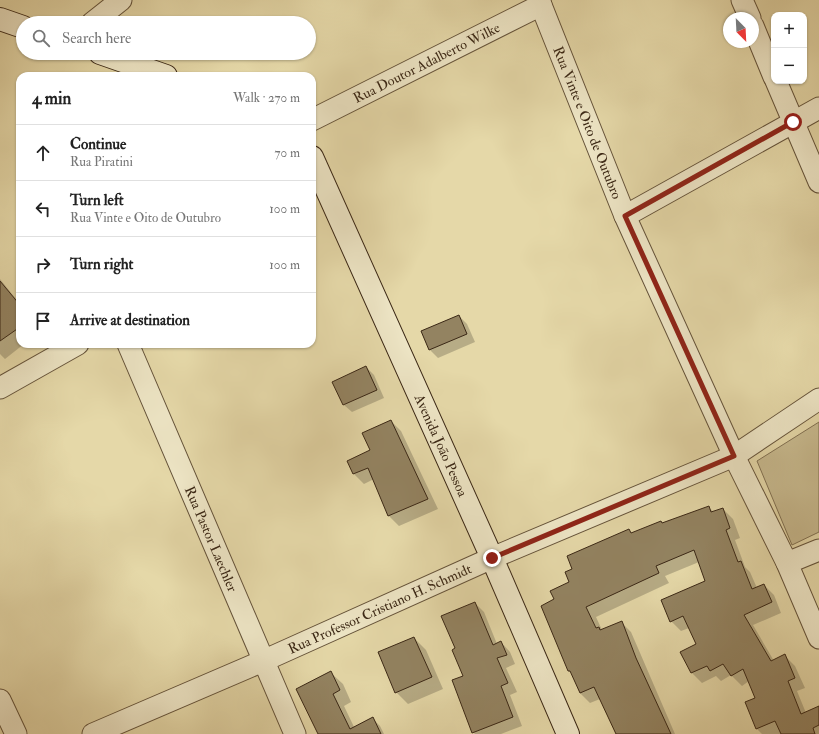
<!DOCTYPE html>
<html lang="en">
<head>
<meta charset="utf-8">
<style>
	body { margin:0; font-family:"IM FELL Double Pica",serif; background:#f6f6f6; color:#222 }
	.controls { position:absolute; right:12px; top:12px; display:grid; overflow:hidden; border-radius:8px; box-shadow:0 1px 3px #0004 }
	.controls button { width:36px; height:36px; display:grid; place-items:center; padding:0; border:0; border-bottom:1px solid #e0e0e0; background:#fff; color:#222; font:20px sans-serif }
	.compass { position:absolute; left:723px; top:12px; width:36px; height:36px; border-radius:50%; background:#fff; box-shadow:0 1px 3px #0004; rotate:156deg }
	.stop { position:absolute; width:12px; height:12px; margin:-9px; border:3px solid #8f2418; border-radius:50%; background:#fff }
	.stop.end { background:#8f2418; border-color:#fff; box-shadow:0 1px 4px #0008 }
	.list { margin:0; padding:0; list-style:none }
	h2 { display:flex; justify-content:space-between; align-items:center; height:52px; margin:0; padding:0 16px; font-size:17px }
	h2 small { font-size:13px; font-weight:400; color:#767676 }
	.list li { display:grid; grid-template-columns:26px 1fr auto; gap:12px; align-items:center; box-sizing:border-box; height:56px; padding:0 16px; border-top:1px solid #e0e0e0 }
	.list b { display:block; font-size:15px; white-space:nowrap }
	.list p { margin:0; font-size:13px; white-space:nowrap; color:#767676 }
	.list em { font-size:13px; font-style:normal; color:#767676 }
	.icon { flex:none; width:22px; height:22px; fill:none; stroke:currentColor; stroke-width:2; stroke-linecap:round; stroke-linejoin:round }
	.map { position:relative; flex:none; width:819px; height:734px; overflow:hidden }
	.search { position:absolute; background:#fff; box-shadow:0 1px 3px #0004; left:16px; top:16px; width:300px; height:44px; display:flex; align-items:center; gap:10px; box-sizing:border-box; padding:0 14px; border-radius:22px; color:#767676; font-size:15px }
	.panel { position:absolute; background:#fff; box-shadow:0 1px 3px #0004; left:16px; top:72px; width:300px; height:276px; border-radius:12px }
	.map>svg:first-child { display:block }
	.park { fill:#c8ba8f; stroke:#817052 }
	.shadow { fill:#0003 }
	.building { fill:#938361; stroke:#3a2715 }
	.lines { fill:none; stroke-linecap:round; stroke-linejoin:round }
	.street-casing { stroke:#65533a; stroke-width:23 }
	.secondary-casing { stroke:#3a2715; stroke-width:24 }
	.street { stroke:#eee6c6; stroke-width:21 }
	.secondary { stroke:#eee6c6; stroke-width:22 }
	.route { stroke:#8f2418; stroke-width:5 }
	.labels { text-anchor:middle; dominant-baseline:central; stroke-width:3.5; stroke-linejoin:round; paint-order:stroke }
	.street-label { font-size:14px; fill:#3a2715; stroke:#eee6c6 }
</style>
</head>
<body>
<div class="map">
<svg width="819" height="734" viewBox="0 0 819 734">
	<rect width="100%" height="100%" fill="#e5d8a8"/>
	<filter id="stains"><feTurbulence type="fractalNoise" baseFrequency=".005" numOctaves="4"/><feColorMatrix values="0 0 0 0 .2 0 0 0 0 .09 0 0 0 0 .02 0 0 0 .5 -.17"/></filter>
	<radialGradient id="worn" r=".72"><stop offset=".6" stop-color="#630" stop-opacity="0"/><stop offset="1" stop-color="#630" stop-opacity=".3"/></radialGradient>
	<path class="park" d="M819 422V532L792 545 757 461Z"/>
	<g class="shadow">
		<path d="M0 279 20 304V344H24L5 359 0 354Z"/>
		<path d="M459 316 467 324 475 342 438 358 430 350 422 331Z"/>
		<path d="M366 367 374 375 384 398 352 412 344 405Z"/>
		<path d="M391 421 401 431 438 509 399 526 389 516 374 479 364 484 354 474 348 461 371 450Z"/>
		<path d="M708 507 714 512 723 509 733 519 740 538 735 540 745 567 750 572 757 588 764 585 774 595 781 613 753 625 774 661 785 656 795 666 805 688 797 691 806 713 819 708V734H762L757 729 756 699 749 681 742 686 731 675 721 681 716 676 702 683 692 673 697 645 689 628 681 631 671 621 706 582 699 562 665 576 669 583 596 617 602 630 621 622 631 632 675 734H615L617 733 600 699 590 703 580 693 573 674 569 671 555 600 570 582 573 570 629 530 632 534Z"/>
		<path d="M475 603 484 612 497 644 501 642 510 652 515 664 506 668 517 692 510 695 522 726 501 734H475L473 732 464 676 457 649Z"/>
		<path d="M414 638 426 650 443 689 408 704 396 692Z"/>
		<path d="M331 673 343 684 351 702 344 706 354 727 372 718 380 726 384 734H319Z"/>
	</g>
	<g class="building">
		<path d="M0 281 20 305V327L0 341Z"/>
		<path d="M459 315 467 334 429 350 421 331Z"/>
		<path d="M366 366 377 390 343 405 332 382Z"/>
		<path d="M391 420 428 499 388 516 368 468 353 474 347 461 370 450 362 433Z"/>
		<path d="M709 506 711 512 723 508 730 528 726 530 738 562 741 561 752 589 764 584 772 602 744 615 771 661 785 654 795 678 788 681 801 714 819 706V725L813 728 815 734H781L775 721 756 729 745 702 755 698 743 669 731 676 723 664 710 671 707 666 691 673 680 652 696 644 683 616 670 622 661 600 705 581 694 550 656 566 659 573 586 607 596 628 599 627 600 630 622 621 636 658 671 734H616L594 687 580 693 570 671H568L541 606 554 599 550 591 569 582 565 572 572 569 567 556 629 529 631 533 661 521 662 523Z"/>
		<path d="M475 602 493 645 501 641 507 655 497 658 508 683 501 686 513 717 472 733 452 680 463 676 452 650 455 648 441 616Z"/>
		<path d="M414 637 432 677 395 693 378 652Z"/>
		<path d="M331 671 340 690 333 694 350 729 373 717 381 734H318L296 689Z"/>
	</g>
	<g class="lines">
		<g class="street-casing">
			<g id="street">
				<path id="s1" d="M539 0 625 216 734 456 787 563 819 638"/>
				<path d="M742 0 750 18"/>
				<path d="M92 23 121 0"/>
				<path d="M753 26 774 77"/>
				<path d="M776 81 819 182"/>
				<path id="s2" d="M312 120 541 5"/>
				<path d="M625 216 819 108"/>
				<path id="s3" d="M128 344 295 734"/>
				<path d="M0 388 78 344"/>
				<path d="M787 563 819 550"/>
				<path d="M0 700 16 734"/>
				<path id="s4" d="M93 734 263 661 492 558 734 456 819 399"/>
			</g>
		</g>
		<g class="secondary-casing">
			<g id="secondary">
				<path d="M0 19 23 27"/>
				<path d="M100 53 166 76"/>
				<path id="s5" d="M312 157 492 558 568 734"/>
			</g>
		</g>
		<use href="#street" class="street"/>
		<use href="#secondary" class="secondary"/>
	</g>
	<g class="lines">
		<path class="route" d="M492 558 734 456 625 216 793 122"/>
	</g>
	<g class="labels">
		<g class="street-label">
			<text stroke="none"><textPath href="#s2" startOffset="128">Rua Doutor Adalberto Wilke</textPath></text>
			<text stroke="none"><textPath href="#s1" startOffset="132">Rua Vinte e Oito de Outubro</textPath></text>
			<text stroke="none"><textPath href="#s5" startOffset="316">Avenida João Pessoa</textPath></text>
			<text stroke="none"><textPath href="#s3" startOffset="212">Rua Pastor Laechler</textPath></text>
			<text stroke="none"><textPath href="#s4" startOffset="313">Rua Professor Cristiano H. Schmidt</textPath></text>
		</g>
	</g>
	<rect width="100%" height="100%" filter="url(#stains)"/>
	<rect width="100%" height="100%" fill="url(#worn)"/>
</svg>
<div class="controls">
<button>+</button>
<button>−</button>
</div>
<svg class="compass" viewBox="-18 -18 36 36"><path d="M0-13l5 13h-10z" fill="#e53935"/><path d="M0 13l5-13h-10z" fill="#767676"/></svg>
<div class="stop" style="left:793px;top:122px"></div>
<div class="stop end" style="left:492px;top:558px"></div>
<div class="search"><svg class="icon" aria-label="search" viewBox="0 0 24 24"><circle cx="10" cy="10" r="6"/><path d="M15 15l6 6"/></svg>Search here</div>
<section class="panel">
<h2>4 min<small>Walk · 270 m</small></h2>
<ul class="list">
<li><svg class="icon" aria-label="ahead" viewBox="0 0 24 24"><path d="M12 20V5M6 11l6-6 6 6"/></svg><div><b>Continue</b><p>Rua Piratini</p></div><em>70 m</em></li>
<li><svg class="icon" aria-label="left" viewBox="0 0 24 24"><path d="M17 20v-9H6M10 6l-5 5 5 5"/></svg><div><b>Turn left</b><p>Rua Vinte e Oito de Outubro</p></div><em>100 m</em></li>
<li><svg class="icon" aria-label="right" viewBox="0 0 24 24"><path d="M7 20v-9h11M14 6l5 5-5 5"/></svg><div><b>Turn right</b></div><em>100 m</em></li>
<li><svg class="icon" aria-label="arrive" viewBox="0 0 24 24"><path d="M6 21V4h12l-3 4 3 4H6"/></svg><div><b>Arrive at destination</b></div></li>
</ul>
</section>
</div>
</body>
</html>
